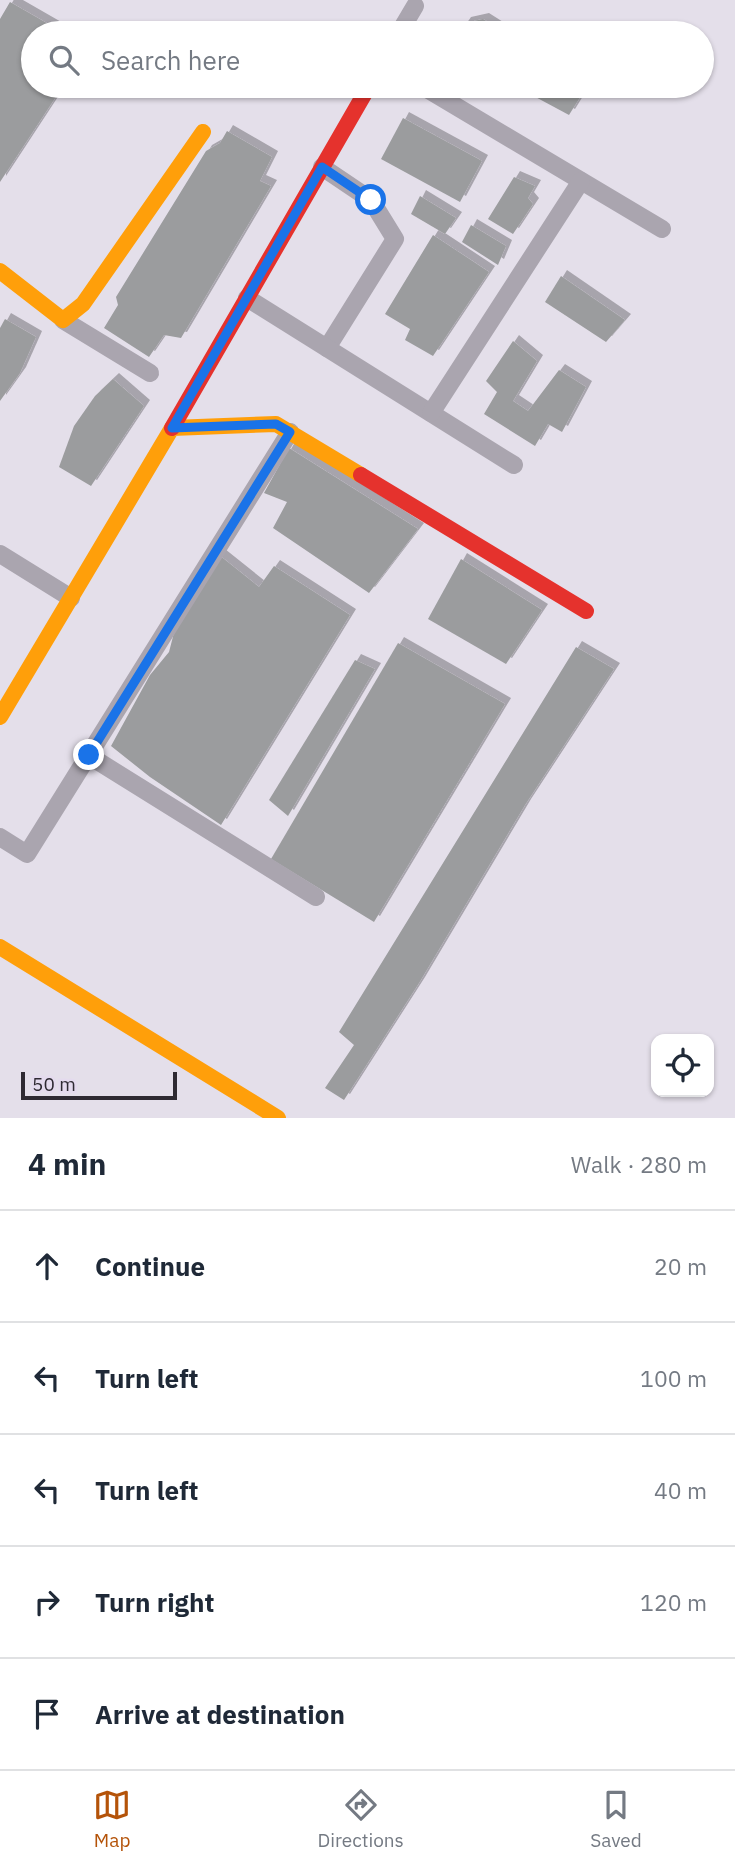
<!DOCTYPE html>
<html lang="en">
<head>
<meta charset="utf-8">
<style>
	body { margin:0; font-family:"IBM Plex Sans",sans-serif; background:#f6f6f7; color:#1f2937 }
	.controls { position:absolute; right:21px; bottom:21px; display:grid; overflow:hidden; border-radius:14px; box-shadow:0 2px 5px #0004 }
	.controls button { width:63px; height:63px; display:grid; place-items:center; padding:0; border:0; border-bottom:2px solid #e0e1e3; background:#fff; color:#1f2937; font:35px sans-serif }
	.scale { position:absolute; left:21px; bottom:18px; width:156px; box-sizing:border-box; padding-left:7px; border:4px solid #2e2a32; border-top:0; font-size:19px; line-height:24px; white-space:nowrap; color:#2e2a32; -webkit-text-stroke:5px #e4dbee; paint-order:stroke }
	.stop { position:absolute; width:21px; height:21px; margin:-16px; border:5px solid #1a73e8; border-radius:50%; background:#fff }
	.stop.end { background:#1a73e8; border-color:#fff; box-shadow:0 2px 7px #0008 }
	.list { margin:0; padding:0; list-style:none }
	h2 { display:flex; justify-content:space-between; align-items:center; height:91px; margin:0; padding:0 28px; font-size:30px }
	h2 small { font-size:23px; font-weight:400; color:#747a83 }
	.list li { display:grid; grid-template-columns:46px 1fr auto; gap:21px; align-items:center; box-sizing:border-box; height:112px; padding:0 28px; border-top:2px solid #e0e1e3 }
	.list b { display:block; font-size:26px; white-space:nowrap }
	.list em { font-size:23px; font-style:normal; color:#747a83 }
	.icon { flex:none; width:38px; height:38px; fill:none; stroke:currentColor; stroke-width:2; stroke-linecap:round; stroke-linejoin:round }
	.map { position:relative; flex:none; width:735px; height:1118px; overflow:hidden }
	.search { position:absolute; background:#fff; box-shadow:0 2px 5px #0004; left:21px; right:21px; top:21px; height:77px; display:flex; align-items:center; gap:18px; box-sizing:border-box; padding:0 24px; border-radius:38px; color:#747a83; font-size:26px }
	.sheet { height:651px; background:#fff }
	nav { display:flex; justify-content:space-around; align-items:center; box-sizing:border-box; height:98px; border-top:2px solid #e0e1e3; background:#fff; font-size:19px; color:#747a83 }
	nav a { display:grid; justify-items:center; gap:4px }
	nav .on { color:#b45309 }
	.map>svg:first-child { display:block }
	.building { fill:#9b9c9e; filter:url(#shadow) }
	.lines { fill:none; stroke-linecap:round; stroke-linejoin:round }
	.street { stroke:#aaa5af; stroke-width:18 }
	.slow { stroke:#ff9f0a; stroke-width:16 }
	.jam { stroke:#e5322d; stroke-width:16 }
	.route { stroke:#1a73e8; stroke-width:9 }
</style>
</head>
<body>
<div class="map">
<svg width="735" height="1118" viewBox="0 0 735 1118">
	<defs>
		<filter id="shadow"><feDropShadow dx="6" dy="-6" stdDeviation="0" flood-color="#0004"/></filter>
	</defs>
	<rect width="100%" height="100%" fill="#e4dfea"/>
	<g class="building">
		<path d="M10 2 64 33H33V86H63L0 182V19Z"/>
		<path d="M483 19 505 33H458L465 23Z"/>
		<path d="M515 86H587L569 115Z"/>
		<path d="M403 118 482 161 460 202 381 159Z"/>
		<path d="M227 131 272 157 260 181 271 186 181 338 164 335 149 357 104 328 118 305 116 297 206 151 220 143Z"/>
		<path d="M514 177 535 186 528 198 533 204 513 234 488 219Z"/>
		<path d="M420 196 456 218 445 234 411 214Z"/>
		<path d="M471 225 506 246 498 265 462 242Z"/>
		<path d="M433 235 489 272 433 356 405 340 410 329 385 314Z"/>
		<path d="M561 276 625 320 606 342 545 302Z"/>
		<path d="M5 319 36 337 20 373 0 401V328Z"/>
		<path d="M513 341 537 361 513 401 528 411 559 370 586 387 562 432 548 424 535 446 484 414 497 392 486 381Z"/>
		<path d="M113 379 144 406 91 486 59 467 74 426 95 396Z"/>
		<path d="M289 448 418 529 369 593 273 528 287 502 264 493Z"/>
		<path d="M219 555 259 587 274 566 350 615 221 825 150 777 111 746 150 675 169 652 176 625Z"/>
		<path d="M461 559 542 610 506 664 428 619Z"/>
		<path d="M398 643 505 704 374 922 271 859Z"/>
		<path d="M576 647 614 669 525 805 419 983 344 1100 325 1088 354 1045 339 1032Z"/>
		<path d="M355 660 375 669 288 816 269 800Z"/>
	</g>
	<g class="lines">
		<g class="street">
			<path d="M399 33 415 6"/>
			<path d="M422 86 662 229"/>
			<path d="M322 167 371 200 395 239 327 348"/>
			<path d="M247 298 514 465"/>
			<path d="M63 320 150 373"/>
			<path d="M431 413 581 181"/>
			<path d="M0 554 71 598"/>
			<path d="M88 755 316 897"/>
			<path d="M0 837 27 854 290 432"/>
		</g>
		<g class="slow">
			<path d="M0 271 63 320 83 304 203 132"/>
			<path d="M0 717 172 428 276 424 361 475"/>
			<path d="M0 947 278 1118"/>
		</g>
		<g class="jam">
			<path d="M172 428 369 86"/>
			<path d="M361 475 586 611"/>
		</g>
	</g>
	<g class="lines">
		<path class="route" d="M89 755 290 432 276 424 172 428 322 167 371 200"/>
	</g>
</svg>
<div class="controls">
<button><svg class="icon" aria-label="locate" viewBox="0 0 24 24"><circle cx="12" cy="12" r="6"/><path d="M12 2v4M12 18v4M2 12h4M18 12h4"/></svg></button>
</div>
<div class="scale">50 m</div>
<div class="stop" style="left:371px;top:200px"></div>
<div class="stop end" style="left:89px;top:755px"></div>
<div class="search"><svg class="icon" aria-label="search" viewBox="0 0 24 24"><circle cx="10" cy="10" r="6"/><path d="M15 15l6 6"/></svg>Search here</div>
</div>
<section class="sheet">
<h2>4 min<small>Walk · 280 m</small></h2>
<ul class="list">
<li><svg class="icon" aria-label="ahead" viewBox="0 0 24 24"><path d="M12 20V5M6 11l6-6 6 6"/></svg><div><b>Continue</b></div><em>20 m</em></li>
<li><svg class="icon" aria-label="left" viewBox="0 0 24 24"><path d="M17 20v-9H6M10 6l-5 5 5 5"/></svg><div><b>Turn left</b></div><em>100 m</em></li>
<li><svg class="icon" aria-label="left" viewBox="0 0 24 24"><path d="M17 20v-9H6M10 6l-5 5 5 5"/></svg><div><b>Turn left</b></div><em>40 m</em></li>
<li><svg class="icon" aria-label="right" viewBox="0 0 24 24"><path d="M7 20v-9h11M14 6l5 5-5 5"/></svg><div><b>Turn right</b></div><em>120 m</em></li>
<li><svg class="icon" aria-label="arrive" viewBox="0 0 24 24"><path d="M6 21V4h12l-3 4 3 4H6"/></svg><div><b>Arrive at destination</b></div></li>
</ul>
</section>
<nav>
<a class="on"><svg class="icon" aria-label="map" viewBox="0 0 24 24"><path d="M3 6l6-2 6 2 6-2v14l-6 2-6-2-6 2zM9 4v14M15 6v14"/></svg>Map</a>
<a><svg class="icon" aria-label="directions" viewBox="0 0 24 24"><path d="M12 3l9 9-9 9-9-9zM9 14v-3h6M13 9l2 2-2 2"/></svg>Directions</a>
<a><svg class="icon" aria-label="saved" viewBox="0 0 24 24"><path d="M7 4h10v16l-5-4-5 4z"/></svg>Saved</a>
</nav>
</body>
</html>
